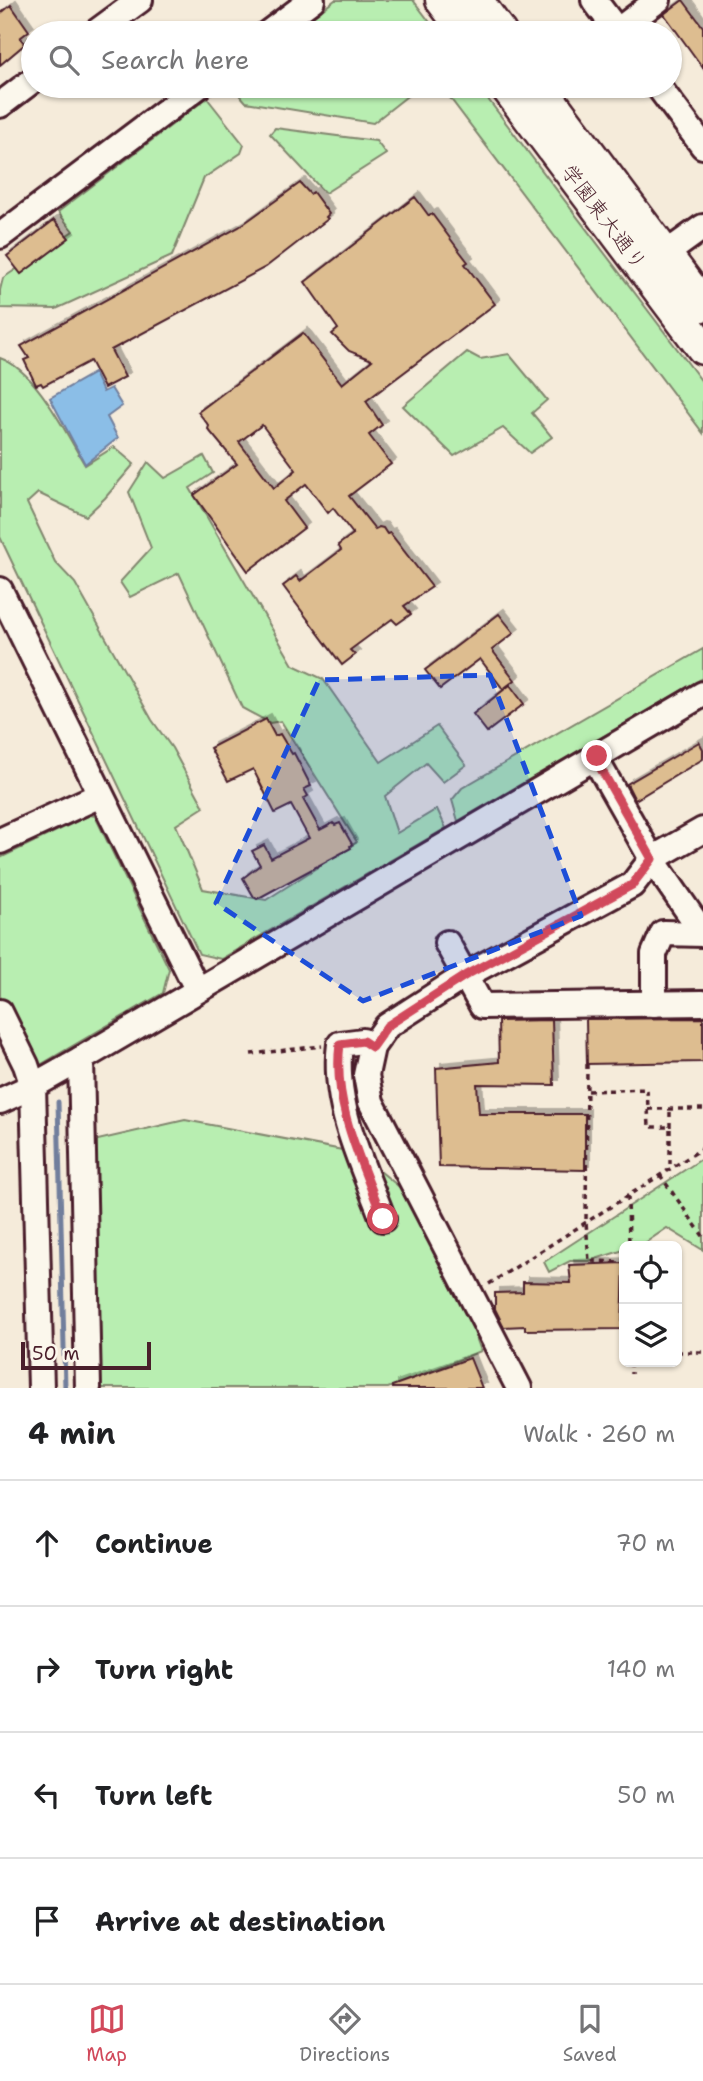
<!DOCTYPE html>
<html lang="en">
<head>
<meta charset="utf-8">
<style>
	body { margin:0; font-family:"Shantell Sans","Klee One",sans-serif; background:#f2f2f2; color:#202124 }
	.controls { position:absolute; right:21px; bottom:21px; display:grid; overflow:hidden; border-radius:10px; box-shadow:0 2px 5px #0004 }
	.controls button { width:63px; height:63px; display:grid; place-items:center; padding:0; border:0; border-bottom:2px solid #e0e0e0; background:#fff; color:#202124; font:35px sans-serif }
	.scale { position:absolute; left:21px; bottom:18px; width:130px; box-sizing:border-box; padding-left:7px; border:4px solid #4a1f2b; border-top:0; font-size:19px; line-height:24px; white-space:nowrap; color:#4a1f2b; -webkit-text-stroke:5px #fbf7ec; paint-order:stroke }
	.stop { position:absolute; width:21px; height:21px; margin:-16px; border:5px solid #d1495b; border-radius:50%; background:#fff }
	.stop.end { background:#d1495b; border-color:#fff; box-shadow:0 2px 7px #0008 }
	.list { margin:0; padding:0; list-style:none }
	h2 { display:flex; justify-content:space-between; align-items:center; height:91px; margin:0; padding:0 28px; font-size:30px }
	h2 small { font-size:23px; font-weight:400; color:#757577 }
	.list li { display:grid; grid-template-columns:46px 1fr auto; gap:21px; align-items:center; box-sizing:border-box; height:126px; padding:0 28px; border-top:2px solid #e0e0e0 }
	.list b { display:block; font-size:26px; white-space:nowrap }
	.list em { font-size:23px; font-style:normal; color:#757577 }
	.icon { flex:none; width:38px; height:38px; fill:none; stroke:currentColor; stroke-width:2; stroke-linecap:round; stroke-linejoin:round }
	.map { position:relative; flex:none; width:703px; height:1388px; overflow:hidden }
	.search { position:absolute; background:#fff; box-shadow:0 2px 5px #0004; left:21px; right:21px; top:21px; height:77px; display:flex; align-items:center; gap:18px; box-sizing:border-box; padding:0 24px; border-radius:38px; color:#757577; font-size:26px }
	.sheet { height:595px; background:#fff }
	nav { display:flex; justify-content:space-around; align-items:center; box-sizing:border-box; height:98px; border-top:2px solid #e0e0e0; background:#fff; font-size:19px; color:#757577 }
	nav a { display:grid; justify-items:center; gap:4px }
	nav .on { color:#d1495b }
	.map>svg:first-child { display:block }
	.green { fill:#b8eeb1; stroke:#81866e; stroke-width:2 }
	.water { fill:#8bbee7; stroke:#717e9c; stroke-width:2 }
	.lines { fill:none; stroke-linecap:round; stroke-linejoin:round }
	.stream { stroke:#717e9c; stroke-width:5 }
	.building { fill:#ddbd90; stroke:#4a1f2b; stroke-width:2; fill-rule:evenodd; filter:url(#shadow) }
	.minor-casing { stroke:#4a1f2b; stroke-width:30 }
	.major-casing { stroke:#4a1f2b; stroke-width:37 }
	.path { stroke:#4a1f2b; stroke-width:3.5; stroke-dasharray:5 5; stroke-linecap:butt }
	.minor { stroke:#fbf7ec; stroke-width:24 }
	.major { stroke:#fbf7ec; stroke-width:32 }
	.route { stroke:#d1495b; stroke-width:9 }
	.marked { fill:#1d4ed8; fill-opacity:0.2; stroke:#1d4ed8; stroke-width:5; stroke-dasharray:14 9; stroke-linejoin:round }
	.labels { text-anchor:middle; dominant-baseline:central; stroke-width:6; stroke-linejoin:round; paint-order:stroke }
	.street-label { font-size:21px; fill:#4a1f2b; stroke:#fbf7ec }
</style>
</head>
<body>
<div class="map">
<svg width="703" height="1388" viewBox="0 0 703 1388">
	<defs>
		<filter id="shadow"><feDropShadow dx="5" dy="-5" stdDeviation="0" flood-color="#0004"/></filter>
	</defs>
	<rect width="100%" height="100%" fill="#f5ebda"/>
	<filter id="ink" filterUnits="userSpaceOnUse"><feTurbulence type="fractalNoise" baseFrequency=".0143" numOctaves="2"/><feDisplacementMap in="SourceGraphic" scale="14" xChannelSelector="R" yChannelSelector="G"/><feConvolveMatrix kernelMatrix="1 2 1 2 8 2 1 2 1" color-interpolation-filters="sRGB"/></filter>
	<g filter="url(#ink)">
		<g class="green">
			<path d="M335 0H413L438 33H292Z"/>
			<path d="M232 86H420L373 123 246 102Z"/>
			<path d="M441 86H478L703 383V433Z"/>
			<path d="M207 98 244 145 241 153 204 178 172 256 56 309 0 308V290L3 278 73 231 58 212Z"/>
			<path d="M275 128 376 141 386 154 325 193 270 134Z"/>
			<path d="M467 352 480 359 509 354 547 400 532 413 552 437 530 453 503 428 454 456 403 406Z"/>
			<path d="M0 358C37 371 65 432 85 465L114 447 134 464 105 498 86 516 38 493 27 503 55 562 75 583 152 720 172 748 204 807 176 825 203 889 266 900 357 842 281 721 270 723 242 708 179 573 130 597 120 582 151 548 129 492 148 462 165 478 204 456 213 473 190 488 293 665 323 679 381 762 437 726 466 765 443 782 426 763 385 796 397 833 437 809 446 828 221 959 199 954 0 537Z"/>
			<path d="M703 649V678L458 821 452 800 462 788Z"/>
			<path d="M90 815 95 816 169 969 163 993 40 1065 30 1059 0 996V858Z"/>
			<path d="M185 1120 358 1153 431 1213 481 1351 388 1388H95L89 1142Z"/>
			<path d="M703 1158V1250L667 1228 642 1245 624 1246V1250L589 1261H570L549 1272 544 1262Z"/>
		</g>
		<path class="water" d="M94 373 103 392 111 388 122 406 107 417 118 438 85 464 50 398Z"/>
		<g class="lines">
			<path class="stream" d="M58 1102 65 1388"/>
		</g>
		<g class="building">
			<path d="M683 0 703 27V68L664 14Z"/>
			<path d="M11 5 29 31 20 38 25 44 0 65V14Z"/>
			<path d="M300 183 310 194 313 192 329 214 326 217 328 219 266 267 111 350 125 377 104 388 90 361 43 386 41 383 36 385 24 360 29 358 21 346 239 227Z"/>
			<path d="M415 197 429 216 432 214 458 249 468 262 465 264 495 304 366 401 382 425 369 435 391 464 349 496 375 529 379 527 383 528 387 534 390 533 432 587 404 606 411 614 397 624 392 619 350 650 355 655 342 665 283 586 296 576 300 581 341 550 338 545 353 534 333 508 328 513 306 484 284 501 304 528 248 571 194 495 237 464 208 429 209 426 198 412 303 333 342 384 372 360 349 351 332 334 338 329 305 282ZM262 425 296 470 274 488 239 442Z"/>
			<path d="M54 220 69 238 21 274 7 256Z"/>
			<path d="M499 614 514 633 492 650 515 680 503 689 480 659 440 689 425 670Z"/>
			<path d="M510 685 524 704 487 732 473 714Z"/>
			<path d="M266 719 275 736 280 734 292 754 294 753 311 786 304 789 308 796 303 799 320 830 333 823 335 825 340 823 352 844 350 846 351 848 257 899 254 897 243 878 260 865 252 851 264 845 271 858 309 838 291 805 275 813 253 769 228 781 210 748Z"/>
			<path d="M699 742 703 749V759L635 800 627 784Z"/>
			<path d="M703 1018V1062L587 1064 586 1019Z"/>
			<path d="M552 1020 554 1085 477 1084 479 1114H585V1170L439 1167 436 1068 499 1062 498 1021Z"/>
			<path d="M624 1263 622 1329 525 1330V1326L504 1327 495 1309V1293L523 1292V1282L571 1283 569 1265Z"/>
			<path d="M470 1358 482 1388H392V1386Z"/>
		</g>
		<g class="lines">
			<g class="minor-casing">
				<g id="minor">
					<path d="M594 0 619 33"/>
					<path d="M617 31 658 0"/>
					<path d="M95 33 140 0"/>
					<path d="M268 33 312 0"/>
					<path d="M658 86 703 146"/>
					<path d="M0 105 33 80"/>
					<path d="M0 236 199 86"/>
					<path d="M678 245 703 227"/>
					<path d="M0 590 197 989"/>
					<path d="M597 756 601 769 652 859 703 933"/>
					<path d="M0 841 100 795"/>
					<path d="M447 943 482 1006 703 1003"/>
					<path d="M654 1004V954L663 933 703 934"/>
					<path d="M0 1012 26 1065 33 1086 41 1388"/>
					<path d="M372 1047 363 1041 340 1044C332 1105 362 1163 383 1219"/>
					<path d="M81 1059 88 1388"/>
					<path d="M0 1101 33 1086 81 1059 703 694"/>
					<path d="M519 1388 371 1102 366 1075 372 1047 387 1026 466 975 632 885 652 859 703 830"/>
				</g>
			</g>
			<g class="major-casing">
				<g id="major">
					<path d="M442 0 467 33"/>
					<path d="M476 0 500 33"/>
					<path d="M506 86 703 348"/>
					<path d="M539 86 703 305"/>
				</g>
			</g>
			<g class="path">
				<path d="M251 1054 322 1046"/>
				<path d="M587 1064 586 1222 589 1261 624 1262"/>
				<path d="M588 1091 647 1089 649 1127H670V1169"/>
				<path d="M648 1109H703"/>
				<path d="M670 1127V1109"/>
				<path d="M660 1175 703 1236"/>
				<path d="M628 1196 629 1246"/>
				<path d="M489 1284 703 1148"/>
				<path d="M677 1352H703"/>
				<path d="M631 1362V1374"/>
			</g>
			<use href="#minor" class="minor"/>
			<use href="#major" class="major"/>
		</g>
	</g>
	<g class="lines" filter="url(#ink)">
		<path class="route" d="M383 1219C362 1163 332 1104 340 1044L363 1041 372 1047 387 1026 466 975 632 885 652 859 601 769 597 756"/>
	</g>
	<path class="marked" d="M490 675 581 916 363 1001 216 903 319 680Z"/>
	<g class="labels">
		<g class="street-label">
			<text transform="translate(604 217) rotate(53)">学園東大通り</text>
		</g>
	</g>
</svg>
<div class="controls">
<button><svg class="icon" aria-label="locate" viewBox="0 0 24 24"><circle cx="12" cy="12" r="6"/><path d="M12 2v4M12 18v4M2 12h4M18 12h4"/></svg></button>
<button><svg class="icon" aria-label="layers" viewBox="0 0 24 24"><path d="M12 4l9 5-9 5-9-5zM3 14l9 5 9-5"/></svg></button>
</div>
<div class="scale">50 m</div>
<div class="stop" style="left:383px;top:1219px"></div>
<div class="stop end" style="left:597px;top:756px"></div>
<div class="search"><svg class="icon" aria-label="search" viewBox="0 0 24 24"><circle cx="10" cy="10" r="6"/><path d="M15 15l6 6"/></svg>Search here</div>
</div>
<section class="sheet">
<h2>4 min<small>Walk · 260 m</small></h2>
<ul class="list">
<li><svg class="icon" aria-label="ahead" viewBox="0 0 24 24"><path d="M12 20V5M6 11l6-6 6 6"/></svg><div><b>Continue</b></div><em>70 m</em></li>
<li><svg class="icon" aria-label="right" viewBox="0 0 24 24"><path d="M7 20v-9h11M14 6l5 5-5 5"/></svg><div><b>Turn right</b></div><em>140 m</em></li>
<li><svg class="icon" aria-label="left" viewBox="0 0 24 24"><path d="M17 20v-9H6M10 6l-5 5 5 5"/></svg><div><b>Turn left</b></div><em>50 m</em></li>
<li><svg class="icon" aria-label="arrive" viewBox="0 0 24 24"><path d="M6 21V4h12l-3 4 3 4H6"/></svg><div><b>Arrive at destination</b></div></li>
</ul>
</section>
<nav>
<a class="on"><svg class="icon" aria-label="map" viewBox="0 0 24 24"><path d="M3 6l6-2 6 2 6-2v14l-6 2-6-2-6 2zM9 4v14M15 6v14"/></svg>Map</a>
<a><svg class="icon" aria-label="directions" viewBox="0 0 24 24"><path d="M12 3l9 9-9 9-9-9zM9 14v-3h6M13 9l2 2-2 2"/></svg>Directions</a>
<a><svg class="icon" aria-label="saved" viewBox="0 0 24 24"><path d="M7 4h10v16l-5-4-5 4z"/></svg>Saved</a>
</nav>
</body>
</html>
